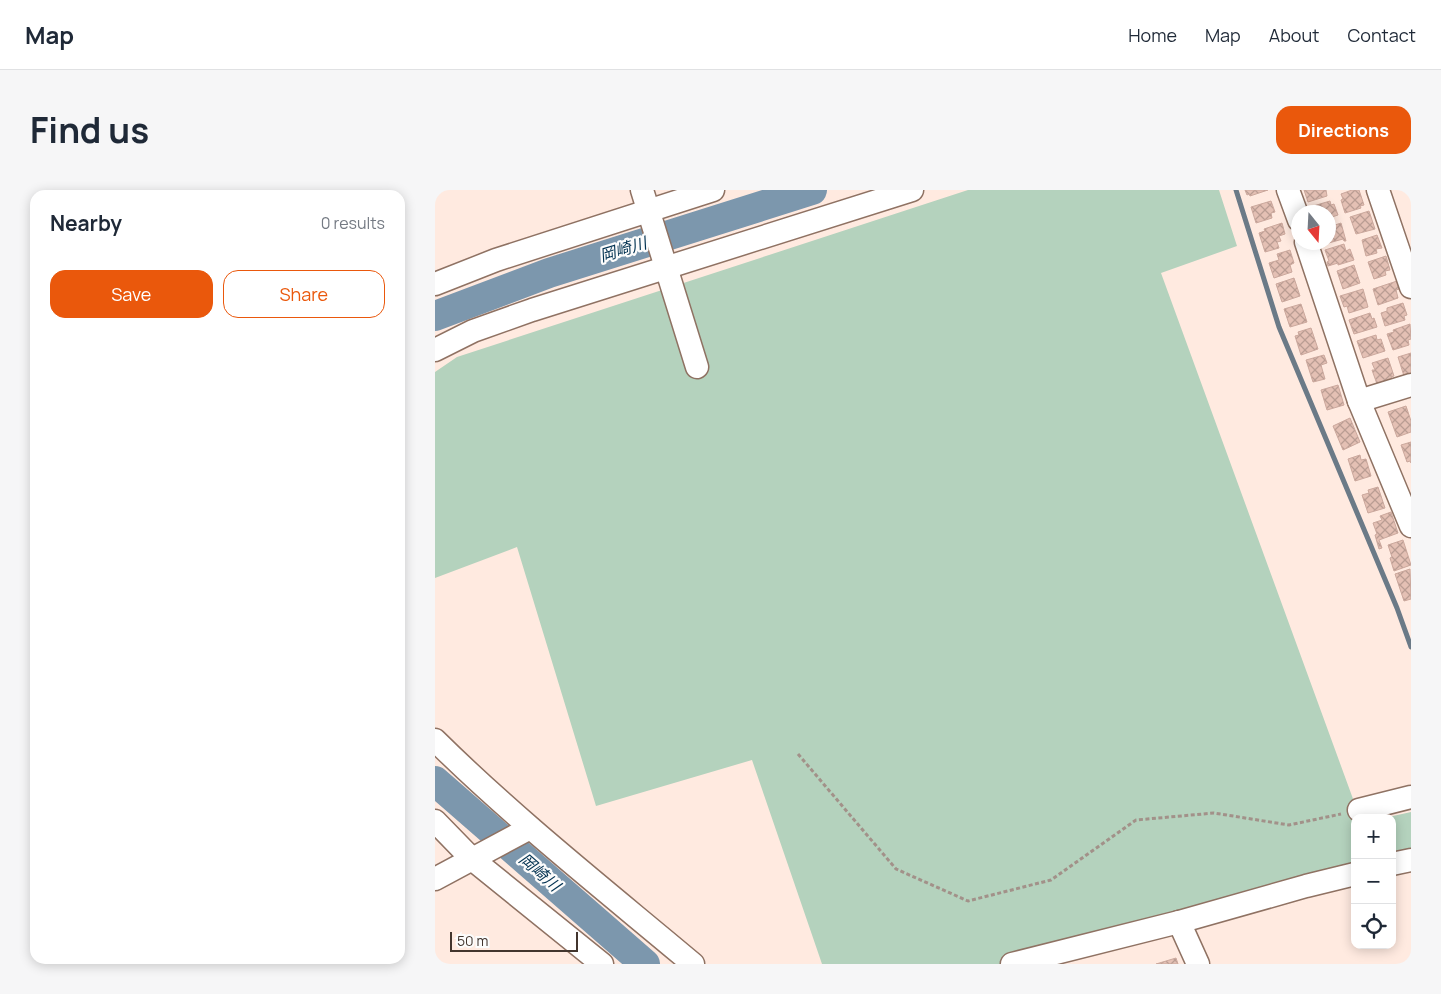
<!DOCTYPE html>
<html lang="en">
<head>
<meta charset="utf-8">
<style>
	body { margin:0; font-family:Manrope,"Noto Sans JP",sans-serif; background:#f6f6f7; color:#1f2937 }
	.controls { position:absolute; right:15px; bottom:15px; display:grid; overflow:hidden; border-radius:10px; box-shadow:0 2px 12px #0003 }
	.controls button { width:45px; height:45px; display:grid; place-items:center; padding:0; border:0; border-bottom:1px solid #e0e1e3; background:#fff; color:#1f2937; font:25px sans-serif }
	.compass { position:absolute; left:856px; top:15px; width:45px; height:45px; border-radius:50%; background:#fff; box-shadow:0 2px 12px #0003; rotate:162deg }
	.scale { position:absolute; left:15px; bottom:12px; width:128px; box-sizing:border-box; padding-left:5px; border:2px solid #42352e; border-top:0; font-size:14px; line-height:18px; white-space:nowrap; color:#42352e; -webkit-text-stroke:4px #fcfcfc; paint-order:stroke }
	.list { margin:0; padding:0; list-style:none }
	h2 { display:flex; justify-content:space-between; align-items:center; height:65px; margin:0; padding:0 20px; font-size:21px }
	h2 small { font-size:16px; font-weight:400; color:#747a83 }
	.actions { display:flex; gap:10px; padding:15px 20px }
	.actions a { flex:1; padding:11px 0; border:1px solid #ea580c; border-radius:15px; text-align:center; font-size:18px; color:#ea580c }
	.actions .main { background:#ea580c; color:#fff }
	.icon { flex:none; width:28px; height:28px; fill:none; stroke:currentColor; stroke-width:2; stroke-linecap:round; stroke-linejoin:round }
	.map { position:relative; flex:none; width:976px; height:774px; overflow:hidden; border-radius:15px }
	header { display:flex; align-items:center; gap:30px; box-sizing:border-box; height:70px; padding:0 25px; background:#fff; border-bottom:1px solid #e0e1e3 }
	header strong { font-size:24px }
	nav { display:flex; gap:28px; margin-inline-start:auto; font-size:18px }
	.intro { display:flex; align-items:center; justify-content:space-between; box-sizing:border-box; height:120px; padding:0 30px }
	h1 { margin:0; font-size:35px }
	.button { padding:12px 22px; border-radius:15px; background:#ea580c; color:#fff; font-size:18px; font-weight:700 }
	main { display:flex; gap:30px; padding:0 30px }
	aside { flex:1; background:#fff; border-radius:15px; box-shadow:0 2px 12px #0003 }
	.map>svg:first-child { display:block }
	.grass { fill:#b4d2bd }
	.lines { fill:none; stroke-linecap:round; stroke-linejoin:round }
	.stream { stroke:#6b7a87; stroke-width:5 }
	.river { stroke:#7c97ad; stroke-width:30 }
	.building { fill:url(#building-cross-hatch); stroke:#cba89d }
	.minor-casing { stroke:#8f7263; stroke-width:25 }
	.path { stroke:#a29189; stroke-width:3; stroke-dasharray:4 2.5; stroke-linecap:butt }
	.minor { stroke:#fff; stroke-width:22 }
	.labels { text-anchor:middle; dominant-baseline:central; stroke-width:4.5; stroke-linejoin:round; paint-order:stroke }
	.water-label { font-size:16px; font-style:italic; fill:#003150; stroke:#fcfcfc }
</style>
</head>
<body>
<header>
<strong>Map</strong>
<nav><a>Home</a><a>Map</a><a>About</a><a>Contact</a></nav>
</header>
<div class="intro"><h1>Find us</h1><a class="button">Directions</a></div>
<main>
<aside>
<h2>Nearby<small>0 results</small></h2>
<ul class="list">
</ul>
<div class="actions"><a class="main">Save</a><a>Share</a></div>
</aside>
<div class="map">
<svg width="976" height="774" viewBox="0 0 976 774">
	<defs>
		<pattern id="building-cross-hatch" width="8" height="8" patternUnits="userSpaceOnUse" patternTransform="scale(1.25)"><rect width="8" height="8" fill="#e4c0b4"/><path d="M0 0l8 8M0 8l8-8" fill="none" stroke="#ba9d93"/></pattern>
	</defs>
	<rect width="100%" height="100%" fill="#ffeae0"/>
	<g class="grass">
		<path d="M533 0H784L802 56 726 83 925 628H920V680L567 774H387L317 570 161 616 82 357 0 388V182L22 167Z"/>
		<path d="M976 622V665L957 670V628H949Z"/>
	</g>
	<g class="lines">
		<path class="stream" d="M801 0 844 137 962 418 976 457"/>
		<g class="river">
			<path d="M0 126 114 83 377 0"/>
			<path d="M0 591 210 774"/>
		</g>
	</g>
	<g class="building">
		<path d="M810 0H833L815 6 814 4 812 5Z"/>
		<path d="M869 0H891L892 6 873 12Z"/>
		<path d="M917 0H924L929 15 925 16 926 18 910 23 906 10 908 9 906 4Z"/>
		<path d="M836 11 840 22 836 23 837 28 821 33 816 17Z"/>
		<path d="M895 11 896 15 899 14 903 25 894 28V22H877L875 17Z"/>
		<path d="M934 21 940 39 921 44 915 27Z"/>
		<path d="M847 33 850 44 844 46 846 51 842 52 844 58 830 62 824 43 830 41 829 39Z"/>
		<path d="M899 33 900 35 906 33 911 51H909L908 49 890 54V52H894V35Z"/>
		<path d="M942 45 947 58 941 59 942 63 931 66 927 50Z"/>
		<path d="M909 54 911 61 915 59 919 70 903 75V73L893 76 892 72 894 71 890 60Z"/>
		<path d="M855 60 859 73 855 75 857 82 839 88 834 73 844 70 842 64Z"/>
		<path d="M951 66 955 80 950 81 951 85 939 89 933 72Z"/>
		<path d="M919 75 925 93 908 99 902 81Z"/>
		<path d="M859 88 865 106 847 112 841 94Z"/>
		<path d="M962 91 964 99 961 100 963 108 943 115 938 99Z"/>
		<path d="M928 99 933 117 914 123 912 116 909 117 905 106Z"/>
		<path d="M968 113 972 125 969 126 970 130 950 136 946 123 952 121V118Z"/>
		<path d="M866 114 872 132 855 137 849 119Z"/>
		<path d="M935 123 937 129 939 128 942 137 919 144 914 130Z"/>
		<path d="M975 134 976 149 973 150 974 155 958 160 952 144 959 142 958 140Z"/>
		<path d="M876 138 883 159 866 165 860 146 864 145 863 142Z"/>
		<path d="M941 145 942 150 946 149 950 161 928 168 922 151Z"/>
		<path d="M976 163V184L969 186 963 167Z"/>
		<path d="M889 165 892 173 886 175 890 189 878 192 871 170Z"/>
		<path d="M953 168 959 186 956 187 957 189 942 194 937 180H940L937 173Z"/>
		<path d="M903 195 909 215 892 220 886 200Z"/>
		<path d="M971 216 976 231V242L962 247 953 222Z"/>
		<path d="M915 228 925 252 908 260 898 236Z"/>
		<path d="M976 252V273L975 271 972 272 966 255Z"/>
		<path d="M925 265 926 270 931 269 936 286 920 291 913 269Z"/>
		<path d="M943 297 950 318 933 323 927 305 934 303 933 300Z"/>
		<path d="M956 322 963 343 944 350 947 358 944 359 940 345 942 344 938 333 947 330 945 326Z"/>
		<path d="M968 350 976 375 959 381 955 368 957 367 953 355Z"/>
		<path d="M975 379 976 409 969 411 960 384Z"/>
		<path d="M741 768 743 774H721Z"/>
	</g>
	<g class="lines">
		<g class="minor-casing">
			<g id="minor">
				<path d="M207 0 262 177"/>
				<path d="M853 0 864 30"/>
				<path d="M943 0 976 97"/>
				<path d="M871 52 924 211 976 336"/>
				<path d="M0 94 61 70 278 0"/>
				<path d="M0 160 38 141 97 120 477 0"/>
				<path d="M924 211 976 195"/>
				<path d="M0 550C81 630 171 701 258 774"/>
				<path d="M924 620 976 607"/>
				<path d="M0 631 37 669 167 774"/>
				<path d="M957 674 976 670"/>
				<path d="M0 689 95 638"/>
				<path d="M744 732 763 774"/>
				<path d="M577 774 744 732 871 696 920 684"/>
			</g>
		</g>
		<path class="path" d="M363 564 461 679 533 711 616 690 701 630 779 623 854 635 906 624"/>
		<use href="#minor" class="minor"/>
	</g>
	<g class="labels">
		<g class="water-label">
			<text transform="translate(188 59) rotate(-17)">岡崎川</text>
			<text transform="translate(105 682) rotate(41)">岡崎川</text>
		</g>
	</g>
</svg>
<div class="controls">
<button>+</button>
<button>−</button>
<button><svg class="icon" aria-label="locate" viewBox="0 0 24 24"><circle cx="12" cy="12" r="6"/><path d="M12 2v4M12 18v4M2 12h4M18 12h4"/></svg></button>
</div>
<svg class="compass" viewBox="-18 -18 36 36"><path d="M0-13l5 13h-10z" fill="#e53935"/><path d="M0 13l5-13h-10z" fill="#747a83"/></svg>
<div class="scale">50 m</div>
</div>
</main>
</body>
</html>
